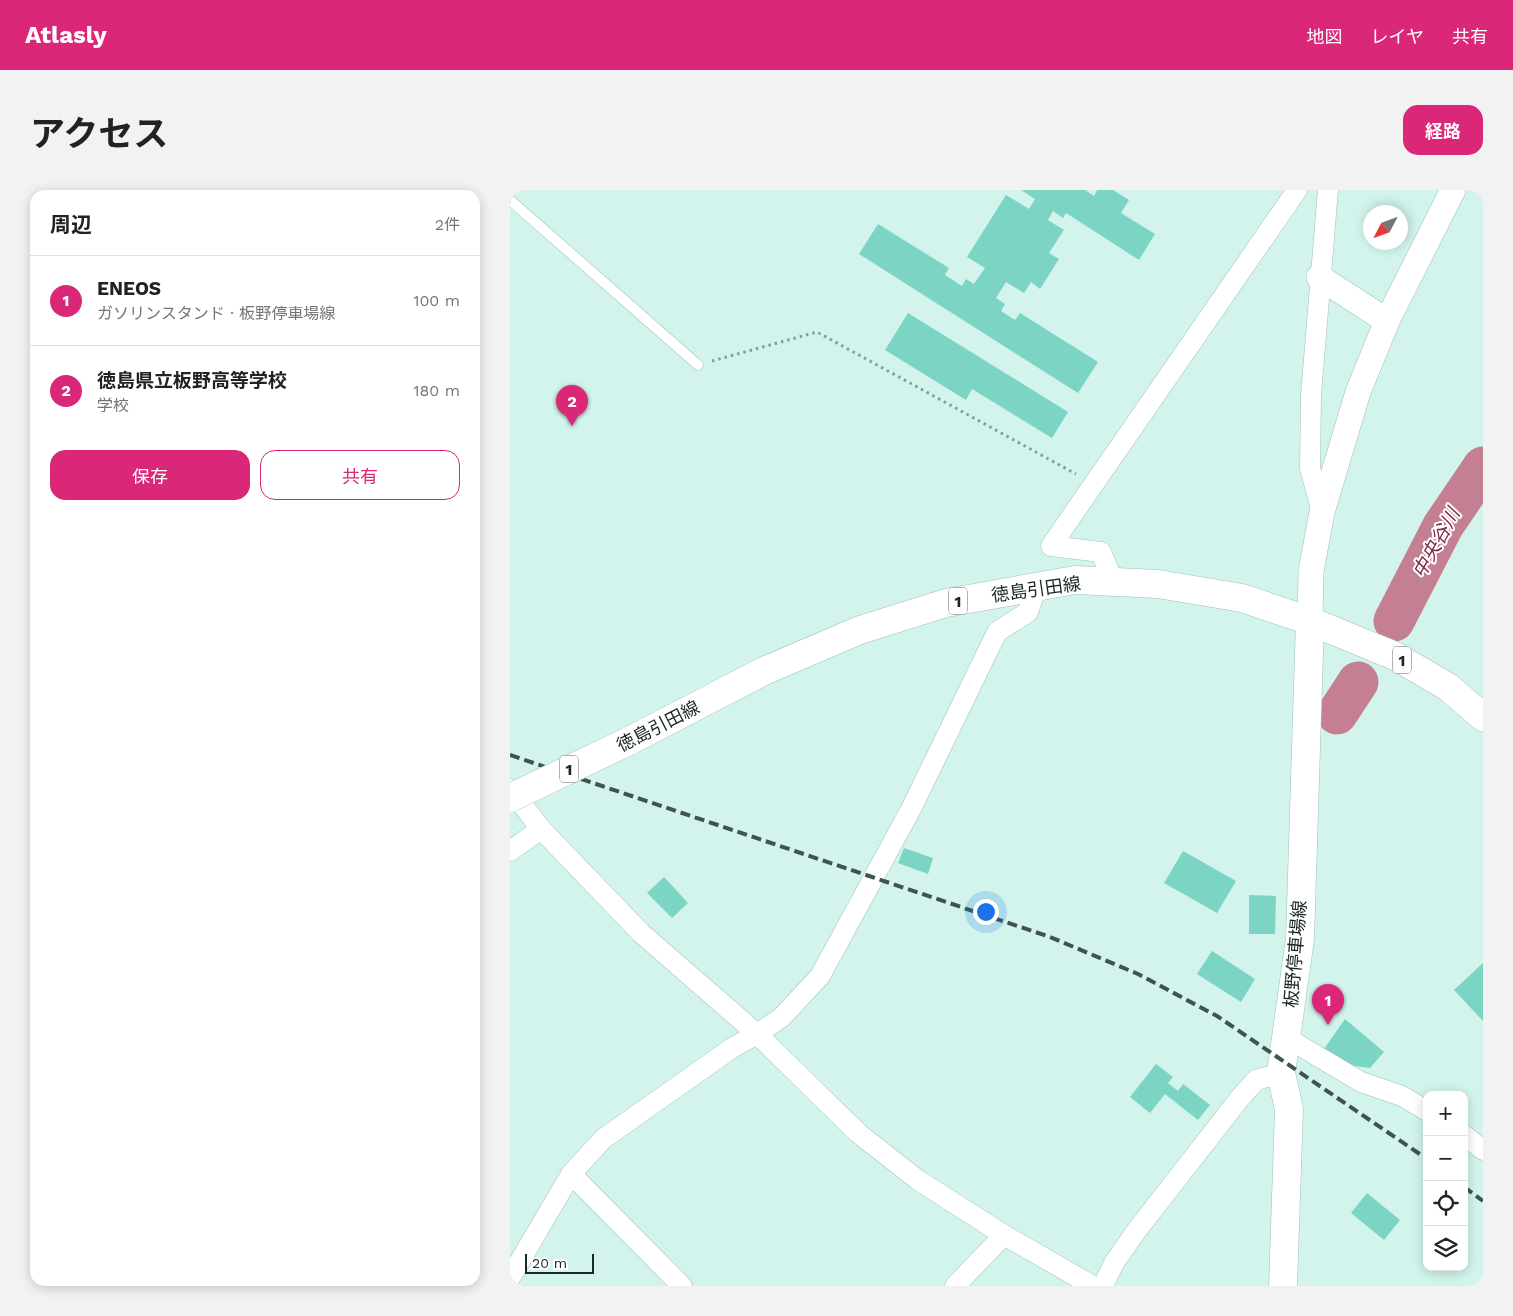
<!DOCTYPE html>
<html lang="ja">
<head>
<meta charset="utf-8">
<style>
	body { margin:0; font-family:"Work Sans","Noto Sans JP",sans-serif; background:#f2f2f2; color:#222 }
	.controls { position:absolute; right:15px; bottom:15px; display:grid; overflow:hidden; border-radius:10px; box-shadow:0 2px 12px #0003 }
	.controls button { width:45px; height:45px; display:grid; place-items:center; padding:0; border:0; border-bottom:1px solid #e0e0e0; background:#fff; color:#222; font:25px sans-serif }
	.compass { position:absolute; left:853px; top:15px; width:45px; height:45px; border-radius:50%; background:#fff; box-shadow:0 2px 12px #0003; rotate:229deg }
	.scale { position:absolute; left:15px; bottom:12px; width:69px; box-sizing:border-box; padding-left:5px; border:2px solid #192623; border-top:0; font-size:14px; line-height:18px; white-space:nowrap; color:#192623; -webkit-text-stroke:4px #fff; paint-order:stroke }
	.you { position:absolute; left:475px; top:721px; width:18px; height:18px; margin:-12px; border:4px solid #fff; border-radius:50%; background:#1a73e8; box-shadow:0 0 0 8px #1a73e833 }
	.badge { display:grid; place-items:center; width:32px; height:32px; border-radius:50%; background:#db2777; color:#fff; font-size:16px; font-weight:700 }
	.pin { position:absolute; translate:-50% -41px; filter:drop-shadow(0 1px 2px #0008) }
	.pin::after { content:''; position:absolute; top:26px; width:18px; height:15px; background:inherit; clip-path:polygon(0 0,100% 0,50% 100%) }
	.list { margin:0; padding:0; list-style:none }
	h2 { display:flex; justify-content:space-between; align-items:center; height:65px; margin:0; padding:0 20px; font-size:21px }
	h2 small { font-size:16px; font-weight:400; color:#767676 }
	.list li { display:grid; grid-template-columns:32px 1fr auto; gap:15px; align-items:center; box-sizing:border-box; height:90px; padding:0 20px; border-top:1px solid #e0e0e0 }
	.list b { display:block; font-size:19px; white-space:nowrap }
	.list p { margin:0; font-size:16px; white-space:nowrap; color:#767676 }
	.list em { font-size:16px; font-style:normal; color:#767676 }
	.actions { display:flex; gap:10px; padding:15px 20px }
	.actions a { flex:1; padding:11px 0; border:1px solid #db2777; border-radius:15px; text-align:center; font-size:18px; color:#db2777 }
	.actions .main { background:#db2777; color:#fff }
	.icon { flex:none; width:28px; height:28px; fill:none; stroke:currentColor; stroke-width:2; stroke-linecap:round; stroke-linejoin:round }
	.map { position:relative; flex:none; width:973px; height:1096px; overflow:hidden; border-radius:15px }
	header { display:flex; align-items:center; gap:30px; box-sizing:border-box; height:70px; padding:0 25px; background:#db2777; color:#fff }
	header strong { font-size:24px }
	nav { display:flex; gap:28px; margin-inline-start:auto; font-size:18px }
	.intro { display:flex; align-items:center; justify-content:space-between; box-sizing:border-box; height:120px; padding:0 30px }
	h1 { margin:0; font-size:35px }
	.button { padding:12px 22px; border-radius:15px; background:#db2777; color:#fff; font-size:18px; font-weight:700 }
	main { display:flex; gap:30px; padding:0 30px }
	aside { flex:1; background:#fff; border-radius:15px; box-shadow:0 2px 12px #0003 }
	.map>svg:first-child { display:block }
	.lines { fill:none; stroke-linecap:round; stroke-linejoin:round }
	.river { stroke:#c57f92; stroke-width:41 }
	.building { fill:#7bd4c4 }
	.service-casing { stroke:#a0c1ba; stroke-width:11 }
	.minor-casing { stroke:#a0c1ba; stroke-width:21 }
	.tertiary-casing { stroke:#a0c1ba; stroke-width:26 }
	.secondary-casing { stroke:#a0c1ba; stroke-width:29 }
	.primary-casing { stroke:#a0c1ba; stroke-width:29 }
	.path { stroke:#859e98; stroke-width:3; stroke-dasharray:2.5 4; stroke-linecap:butt }
	.service { stroke:#fff; stroke-width:10 }
	.minor { stroke:#fff; stroke-width:20 }
	.tertiary { stroke:#fff; stroke-width:25 }
	.secondary { stroke:#fff; stroke-width:28 }
	.primary { stroke:#fff; stroke-width:28 }
	.rail { stroke:#41534e; stroke-width:4; stroke-dasharray:10 5; stroke-linecap:butt }
	.primary-bridge-casing { stroke:#a0c1ba; stroke-width:29; stroke-linecap:butt }
	.primary-bridge { stroke:#fff; stroke-width:28 }
	.labels { text-anchor:middle; dominant-baseline:central; stroke-width:4; stroke-linejoin:round; paint-order:stroke }
	.shield { fill:#fff; stroke:#5e6765; stroke-width:1 }
	.shield-label { font-size:16px; font-weight:bold; fill:#192623 }
	.street-label { font-size:18px; fill:#192623; stroke:#fff }
	.water-label { font-size:19px; font-style:italic; fill:#7d2947; stroke:#fff }
</style>
</head>
<body>
<header>
<strong>Atlasly</strong>
<nav><a>地図</a><a>レイヤ</a><a>共有</a></nav>
</header>
<div class="intro"><h1>アクセス</h1><a class="button">経路</a></div>
<main>
<aside>
<h2>周辺<small>2件</small></h2>
<ul class="list">
<li><span class="badge">1</span><div><b>ENEOS</b><p>ガソリンスタンド · 板野停車場線</p></div><em>100 m</em></li>
<li><span class="badge">2</span><div><b>徳島県立板野高等学校</b><p>学校</p></div><em>180 m</em></li>
</ul>
<div class="actions"><a class="main">保存</a><a>共有</a></div>
</aside>
<div class="map">
<svg width="973" height="1096" viewBox="0 0 973 1096">
	<rect width="100%" height="100%" fill="#d2f4ec"/>
	<g class="lines">
		<g class="river">
			<path d="M884 431 933 336 973 277"/>
			<path d="M827 524 848 492"/>
		</g>
	</g>
	<g class="building">
		<path d="M511 0H575L584 6 587 0H603L619 10 611 23 645 44 629 70 556 23 553 28 543 21 538 30 554 40 539 63 549 69 530 99 521 92 514 103 496 92 486 108 495 114 491 121 505 130 510 123 588 172 568 203 349 64 368 34 439 78 435 85 452 96 456 89 464 94 475 78 457 67 496 5 519 19 525 9Z"/>
		<path d="M398 123 558 222 542 248 462 199 456 210 375 160Z"/>
		<path d="M394 658 423 668 418 684 388 673Z"/>
		<path d="M673 661 726 691 707 723 654 693Z"/>
		<path d="M154 687 178 713 162 728 137 703Z"/>
		<path d="M739 705 766 706 765 744H739Z"/>
		<path d="M702 761 745 789 731 812 687 784Z"/>
		<path d="M973 773V831L944 800Z"/>
		<path d="M835 829 874 862 860 878 837 875 814 859Z"/>
		<path d="M646 874 663 887 658 893 668 901 673 894 700 915 688 930 655 904 640 923 620 907Z"/>
		<path d="M857 1003 890 1030 874 1050 841 1023Z"/>
	</g>
	<g class="lines">
		<g class="service-casing">
			<path id="service" d="M0 10 188 175"/>
		</g>
		<g class="minor-casing">
			<g id="minor">
				<path d="M812 322 800 278 801 205 818 0"/>
				<path d="M599 392V381L591 362 541 356 787 0"/>
				<path d="M0 599 31 639"/>
				<path d="M0 661 31 639 131 743 247 844 348 943 408 990 494 1045 583 1096"/>
				<path d="M777 848 851 892 892 906 917 921"/>
				<path d="M954 945 973 960"/>
				<path d="M61 984 172 1096"/>
				<path d="M0 1088 61 984 93 949 222 858 247 844 271 828 310 786 401 619 487 442 518 422 527 396"/>
				<path d="M445 1096 494 1045"/>
				<path d="M593 1096 604 1073 627 1040 730 908 746 890 771 883"/>
			</g>
		</g>
		<g class="tertiary-casing">
			<g id="tertiary">
				<path d="M809 87 877 131"/>
				<path d="M800 431 801 381 812 322 848 202 877 131 943 0"/>
			</g>
		</g>
		<g class="secondary-casing">
			<path id="secondary" d="M773 1096 779 919 771 883 790 749 800 431"/>
		</g>
		<g class="primary-casing">
			<path id="primary" d="M119 551 254 481 350 440 436 413 565 390 648 394 732 408 800 431 885 466 938 497 973 527"/>
		</g>
		<path class="path" d="M202 171 307 142 566 284"/>
		<use href="#service" class="service"/>
		<use href="#minor" class="minor"/>
		<use href="#tertiary" class="tertiary"/>
		<use href="#secondary" class="secondary"/>
		<use href="#primary" class="primary"/>
		<g class="rail">
			<path d="M0 565 540 747 628 784 707 826 917 969"/>
			<path d="M954 997 973 1011"/>
		</g>
		<g class="primary-bridge-casing">
			<path id="primary-bridge" d="M0 608 119 551"/>
		</g>
		<use href="#primary-bridge" class="primary-bridge"/>
	</g>
	<g class="labels">
		<g class="shield">
			<rect x="439" y="397.5" width="18" height="27" rx="4"/>
			<rect x="883" y="456.5" width="18" height="27" rx="4"/>
			<rect x="50" y="565.5" width="18" height="27" rx="4"/>
		</g>
		<g class="shield-label">
			<text x="448" y="411">1</text>
			<text x="892" y="470">1</text>
			<text x="59" y="579">1</text>
		</g>
		<g class="street-label">
			<text transform="translate(526 399) rotate(-8)">徳島引田線</text>
			<text transform="translate(148 536) rotate(-27)">徳島引田線</text>
			<text transform="translate(785 764) rotate(-85)">板野停車場線</text>
		</g>
		<g class="water-label">
			<text transform="translate(926 353) rotate(-61)">中央谷川</text>
		</g>
	</g>
</svg>
<div class="controls">
<button>+</button>
<button>−</button>
<button><svg class="icon" aria-label="locate" viewBox="0 0 24 24"><circle cx="12" cy="12" r="6"/><path d="M12 2v4M12 18v4M2 12h4M18 12h4"/></svg></button>
<button><svg class="icon" aria-label="layers" viewBox="0 0 24 24"><path d="M12 4l9 5-9 5-9-5zM3 14l9 5 9-5"/></svg></button>
</div>
<svg class="compass" viewBox="-18 -18 36 36"><path d="M0-13l5 13h-10z" fill="#e53935"/><path d="M0 13l5-13h-10z" fill="#767676"/></svg>
<div class="scale">20 m</div>
<div class="you"></div>
<div class="pin badge" style="left:818px;top:835px">1</div>
<div class="pin badge" style="left:62px;top:236px">2</div>
</div>
</main>
</body>
</html>
